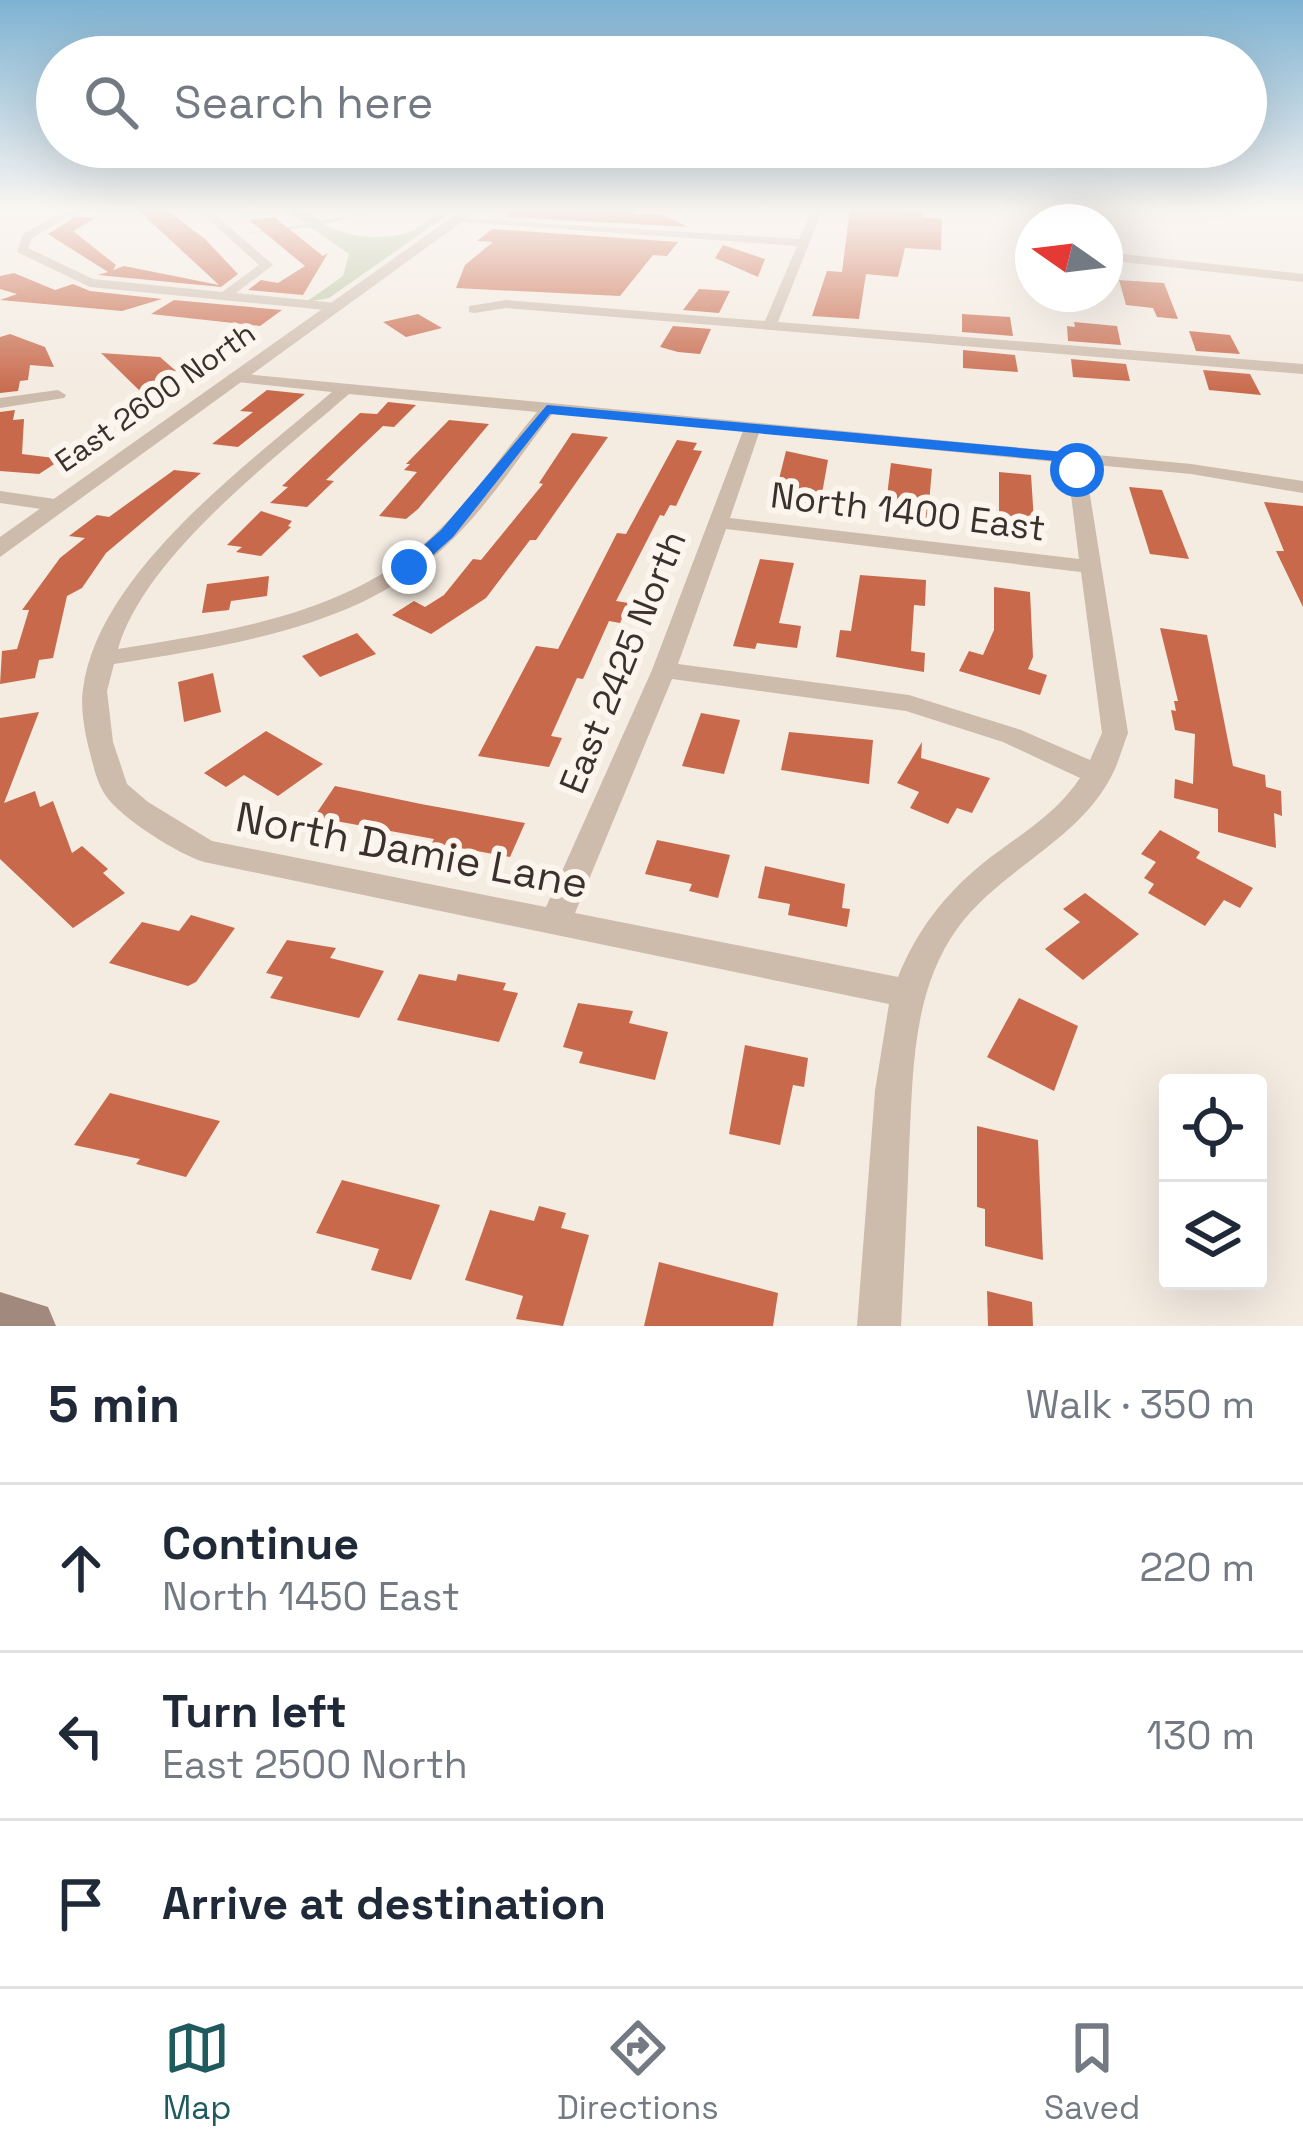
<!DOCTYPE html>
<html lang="en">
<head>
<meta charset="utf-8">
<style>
	body { margin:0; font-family:"Space Grotesk",sans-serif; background:#f6f6f7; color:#1f2937 }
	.controls { position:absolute; right:36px; bottom:36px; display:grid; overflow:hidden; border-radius:12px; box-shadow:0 12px 48px #0002 }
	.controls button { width:108px; height:108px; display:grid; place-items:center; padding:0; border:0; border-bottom:3px solid #e0e1e3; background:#fff; color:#1f2937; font:60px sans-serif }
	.compass { position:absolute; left:1015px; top:204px; width:108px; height:108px; border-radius:50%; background:#fff; box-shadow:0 12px 48px #0002; rotate:284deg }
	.stop { position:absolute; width:36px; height:36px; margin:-27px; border:9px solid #1a73e8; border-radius:50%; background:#fff }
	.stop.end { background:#1a73e8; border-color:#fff; box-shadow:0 3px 12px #0008 }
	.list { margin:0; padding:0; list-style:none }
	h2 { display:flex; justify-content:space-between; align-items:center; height:156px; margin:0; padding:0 48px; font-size:51px }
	h2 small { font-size:39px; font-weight:400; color:#747a83 }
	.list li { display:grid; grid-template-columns:78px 1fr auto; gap:36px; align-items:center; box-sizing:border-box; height:168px; padding:0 48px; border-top:3px solid #e0e1e3 }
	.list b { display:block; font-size:45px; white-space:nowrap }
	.list p { margin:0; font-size:39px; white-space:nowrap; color:#747a83 }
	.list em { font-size:39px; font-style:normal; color:#747a83 }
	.icon { flex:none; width:66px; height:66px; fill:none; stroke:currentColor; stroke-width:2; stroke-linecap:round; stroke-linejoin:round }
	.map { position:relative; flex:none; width:1303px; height:1326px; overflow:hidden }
	.search { position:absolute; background:#fff; box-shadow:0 12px 48px #0002; left:36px; right:36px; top:36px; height:132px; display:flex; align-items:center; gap:30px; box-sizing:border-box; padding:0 42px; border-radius:66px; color:#747a83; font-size:45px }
	.sheet { height:660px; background:#fff }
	nav { display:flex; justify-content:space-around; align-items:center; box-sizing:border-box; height:168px; border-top:3px solid #e0e1e3; background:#fff; font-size:33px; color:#747a83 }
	nav a { display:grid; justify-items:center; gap:6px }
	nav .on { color:#1f5a5e }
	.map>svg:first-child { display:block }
	.green { fill:#b8c4a0 }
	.building { fill:#c8694b }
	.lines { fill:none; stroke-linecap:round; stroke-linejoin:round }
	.minor { fill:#cdbbac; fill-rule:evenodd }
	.tertiary { fill:#cdbbac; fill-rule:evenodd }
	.secondary { fill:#a18a7d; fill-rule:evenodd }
	.route { fill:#1a73e8 }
	.labels { text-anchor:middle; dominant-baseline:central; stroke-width:12; stroke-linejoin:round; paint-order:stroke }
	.far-street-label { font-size:30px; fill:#3b302b; stroke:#fbf5ee }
	.street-label { font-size:36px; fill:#3b302b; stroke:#fbf5ee }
	.near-street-label { font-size:42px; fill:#3b302b; stroke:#fbf5ee }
</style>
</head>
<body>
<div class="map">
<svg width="1303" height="1326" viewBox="0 0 1303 1326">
	<rect width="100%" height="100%" fill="#f4ebe1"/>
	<path class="green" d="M286 208H303L321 221 372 212 324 224C345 237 382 241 407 233 427 226 435 208 457 208L329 298 306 302 343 276 349 254 310 227 243 234 306 224Z"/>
	<g class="building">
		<path d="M164 208 205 239 238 274 221 287 98 275 108 272 48 234 75 217 96 218 73 231 116 265 113 270 124 266 219 285 138 210Z"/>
		<path d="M565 208H637L632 214 662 215 689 227 506 217 515 209Z"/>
		<path d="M850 208 923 211V217L942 219 941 250 905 248 898 277 866 274 859 319 812 316 827 271 842 272Z"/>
		<path d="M274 217 323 256 328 253 303 295 248 290 261 280 278 283 305 266 249 220Z"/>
		<path d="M492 229 678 242 667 256 653 255 620 296 456 288 465 265 493 242 477 241Z"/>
		<path d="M723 245 765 259 758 277 715 258Z"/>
		<path d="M14 273 55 290 73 284 90 291 162 299 122 311 0 300 17 294 0 289V276Z"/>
		<path d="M1119 280 1164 283 1178 319 1157 317 1153 308 1126 305Z"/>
		<path d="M699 289 730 291 719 313 683 310Z"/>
		<path d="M174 300 282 310 260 326 151 314Z"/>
		<path d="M418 314 442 328 406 337 383 322Z"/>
		<path d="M962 314 1010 317 1013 336 962 332Z"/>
		<path d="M1074 322 1117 326 1121 345 1068 341 1067 326 1075 327Z"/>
		<path d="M673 326 711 329 700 354 678 352 660 347Z"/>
		<path d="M1189 331 1230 335 1240 354 1196 351Z"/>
		<path d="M10 334 45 347 54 367 30 365 28 380 20 381 18 391 0 393V337Z"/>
		<path d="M963 350 1015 355 1018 372 963 368Z"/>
		<path d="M101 353 160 357 176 371 165 374 175 383 141 392Z"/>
		<path d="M1071 359 1126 364 1130 381 1073 377Z"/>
		<path d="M1203 370 1250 374 1261 395 1209 390Z"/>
		<path d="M267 390 305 394 238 447 212 444 253 412 240 411Z"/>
		<path d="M388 402 416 405 394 427 383 426 326 480 334 481 307 507 270 503 288 487 282 486 360 413 377 414Z"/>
		<path d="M15 410 13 420 24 419 22 454 62 459 39 474 0 471V412Z"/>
		<path d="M449 420 489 424 418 509 406 519 379 516 417 472 404 470 410 464H406Z"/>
		<path d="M572 433 608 437 536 540H530L486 598 431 634 392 615 414 601 425 607 444 595 473 559 481 560 543 484 539 483Z"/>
		<path d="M677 440 697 443 693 450 702 451 676 506 670 505 664 516 660 515 616 601 629 603 620 623 609 621 583 679 577 678 551 736 562 738 549 767 478 756 536 646 558 649 617 533 626 534Z"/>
		<path d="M786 451 828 460 818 516 771 511Z"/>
		<path d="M891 463 932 469 927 526 884 521Z"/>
		<path d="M174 470 201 473 106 553 82 588 67 596 53 658 39 660 35 678 0 684 2 651 17 649 29 610H22L60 558 85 538 69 536 97 515 109 517Z"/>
		<path d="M999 472 1031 475 1035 536 980 534V514L999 516Z"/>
		<path d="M1129 487 1162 490 1189 559 1150 554Z"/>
		<path d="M1264 502 1303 506V607L1276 551H1284Z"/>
		<path d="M261 511 292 521 288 526 291 527 261 556 236 552 242 547 227 545Z"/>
		<path d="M760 559 794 563 779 623 801 626 797 648 757 643 755 649 733 646Z"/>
		<path d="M860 575 926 580 925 606 914 605 911 651 925 653 924 672 836 657 840 630 851 631Z"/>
		<path d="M269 576 267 596 231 601 229 610 202 613 207 584Z"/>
		<path d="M994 587 1030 592 1033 657 1028 669 1047 675 1040 695 959 671 969 651 983 655 994 630Z"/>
		<path d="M1160 628 1207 635 1233 766 1265 775 1266 787 1281 791 1282 816 1274 813 1276 848 1218 832V809L1174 798 1175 779 1193 784 1195 734 1175 730 1171 710 1176 711 1174 701H1178Z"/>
		<path d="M357 633 376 654 320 677 302 656Z"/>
		<path d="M213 673 221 712 184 722 178 682Z"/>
		<path d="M39 712 4 803 35 791 40 807 53 801 72 853 82 846 108 869 103 873 125 893 73 928 0 859V718Z"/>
		<path d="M701 713 740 720 724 774 682 766Z"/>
		<path d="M266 731 323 764 278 796 244 775 226 787 204 773Z"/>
		<path d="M789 732 873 740 869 784 781 770Z"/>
		<path d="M922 742 921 758 990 778 972 813 957 808 948 824 910 808 919 792 897 783Z"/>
		<path d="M335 786 421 804 525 823 510 857 432 843 434 839 314 817Z"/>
		<path d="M1160 830 1200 852 1196 858 1253 888 1240 908 1224 900 1205 926 1148 893 1154 884 1144 878 1156 862 1141 854Z"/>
		<path d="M657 840 730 855 718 898 689 891 692 884 645 874Z"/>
		<path d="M765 866 845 884 842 908 850 909 847 927 788 915 790 904 758 898Z"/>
		<path d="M1085 893 1139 934 1083 980 1045 949 1080 922 1063 909Z"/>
		<path d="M191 915 235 928 196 982 188 986 109 963 142 922 179 931Z"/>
		<path d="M287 940 336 948 330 958 384 971 359 1018 270 998 283 977 266 973Z"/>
		<path d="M419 974 456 981 458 974 506 983 503 990 518 993 499 1042 397 1020Z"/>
		<path d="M1019 998 1078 1026 1054 1091 987 1057Z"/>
		<path d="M578 1003 633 1011 629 1023 668 1032 655 1080 579 1063 583 1052 563 1047Z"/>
		<path d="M745 1045 808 1058 804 1087 793 1085 780 1145 729 1134Z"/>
		<path d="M110 1093 220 1121 186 1177 136 1164 140 1159 74 1145Z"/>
		<path d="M977 1126 1038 1140 1043 1260 985 1246V1209L977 1207Z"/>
		<path d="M342 1180 440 1205 411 1280 371 1270 379 1249 316 1233Z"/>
		<path d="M539 1206 566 1213 561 1228 589 1235 563 1326 516 1319 523 1296 465 1280 490 1210 534 1221Z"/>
		<path d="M659 1262 778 1293 773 1326H644Z"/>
		<path d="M987 1291 1032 1302 1033 1326H988Z"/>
	</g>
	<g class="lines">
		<g class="minor">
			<path d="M69 208H82L32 238 28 248 93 279 222 292 259 265 196 208H208L273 265 236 293 336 303 343 307 336 311 90 287 17 252 23 234Z"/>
			<path d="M813 208H823L778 322 1303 364V374L506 308 474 313 469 312V306L506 300 765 321 797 246 450 221 455 218 799 239Z"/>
			<path d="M1105 223 1111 226 1119 247 1114 253 1303 274V282L1105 260Z"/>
			<path d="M234 373 1191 464 1303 481V493L1191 474 1085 464 1128 733C1123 746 1118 764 1112 775 1079 841 999 870 957 929 911 993 913 1076 909 1151 907 1209 904 1268 901 1326H857L875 1091 889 1004 204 862C178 854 121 818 106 796 97 783 94 768 90 753 85 734 80 708 83 689 98 573 248 464 332 392L228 381V375ZM349 394 537 412C505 450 477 492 442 527 356 614 233 630 118 649 145 555 277 457 349 394ZM553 413 743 431 652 670 546 907 212 841 148 802 127 784 113 742 107 691 114 664C234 644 366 628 455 537 492 500 521 454 553 413ZM759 433 1067 463 1079 559 730 518ZM726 529 1081 572 1102 733 1090 760 1021 730 909 695 678 664ZM672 679 906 711 1003 742 1080 778C1056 815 1016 837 982 864 944 895 916 932 898 977L575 913Z"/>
			<path d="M58 390 66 395 64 398 0 408V398Z"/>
			<path d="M0 491 55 499 65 505 55 511 0 503Z"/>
		</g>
		<path class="tertiary" d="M465 208H481L0 557V537Z"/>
		<path class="secondary" d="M0 1292 48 1307 56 1326H0Z"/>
	</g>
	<linearGradient id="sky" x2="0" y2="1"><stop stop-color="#7eb2d2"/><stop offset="0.53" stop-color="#faf6f2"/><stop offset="1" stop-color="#faf6f2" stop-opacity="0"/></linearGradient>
	<rect width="1303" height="394" fill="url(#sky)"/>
	<path class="route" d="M547 405 1075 453 1082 458 1084 470 1072 473 1068 462 550 414 453 537 415 571H403V564L441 530Z"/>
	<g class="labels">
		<g class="far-street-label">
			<text transform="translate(155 397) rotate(-35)">East 2600 North</text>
		</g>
		<g class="street-label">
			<text transform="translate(908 512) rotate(7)">North 1400 East</text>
			<text transform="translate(623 662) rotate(-68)">East 2425 North</text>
		</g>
		<g class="near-street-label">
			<text transform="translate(412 850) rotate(11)">North Damie Lane</text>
		</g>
	</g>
</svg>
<div class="controls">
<button><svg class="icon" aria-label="locate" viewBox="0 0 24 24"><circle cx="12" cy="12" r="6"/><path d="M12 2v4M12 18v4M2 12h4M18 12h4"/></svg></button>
<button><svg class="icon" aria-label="layers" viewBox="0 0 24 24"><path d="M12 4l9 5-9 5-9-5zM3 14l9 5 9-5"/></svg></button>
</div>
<svg class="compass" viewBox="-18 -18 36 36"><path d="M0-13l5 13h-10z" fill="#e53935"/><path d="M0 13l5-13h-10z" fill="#747a83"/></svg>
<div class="stop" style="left:1077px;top:470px"></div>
<div class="stop end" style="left:409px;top:567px"></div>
<div class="search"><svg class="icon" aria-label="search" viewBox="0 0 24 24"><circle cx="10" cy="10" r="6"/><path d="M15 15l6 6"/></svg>Search here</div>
</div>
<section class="sheet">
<h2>5 min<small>Walk · 350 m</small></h2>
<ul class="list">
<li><svg class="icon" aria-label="ahead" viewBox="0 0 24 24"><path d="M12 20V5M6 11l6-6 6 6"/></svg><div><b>Continue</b><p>North 1450 East</p></div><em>220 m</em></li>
<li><svg class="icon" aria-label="left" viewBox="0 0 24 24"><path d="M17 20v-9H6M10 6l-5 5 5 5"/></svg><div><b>Turn left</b><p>East 2500 North</p></div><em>130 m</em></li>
<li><svg class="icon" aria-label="arrive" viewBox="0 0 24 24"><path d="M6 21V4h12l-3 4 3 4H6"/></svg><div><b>Arrive at destination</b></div></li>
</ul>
</section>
<nav>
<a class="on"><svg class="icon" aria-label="map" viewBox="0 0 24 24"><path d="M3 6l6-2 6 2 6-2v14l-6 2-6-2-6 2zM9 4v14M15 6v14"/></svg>Map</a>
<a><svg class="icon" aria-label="directions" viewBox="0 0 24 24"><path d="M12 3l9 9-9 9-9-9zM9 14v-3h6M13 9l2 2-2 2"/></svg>Directions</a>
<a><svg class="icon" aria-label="saved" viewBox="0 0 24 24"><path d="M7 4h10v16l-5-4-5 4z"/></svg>Saved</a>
</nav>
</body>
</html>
